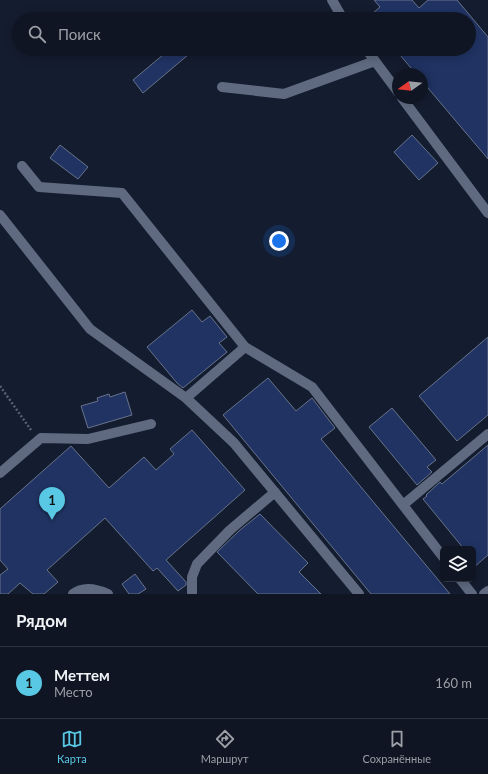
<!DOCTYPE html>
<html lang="ru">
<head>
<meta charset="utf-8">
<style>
	:root { --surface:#0f1523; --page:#1d2230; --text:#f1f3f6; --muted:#9b9fa6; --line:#2f3441; --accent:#58c8e4 }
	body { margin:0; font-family:Lato,sans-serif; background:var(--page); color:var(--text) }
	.controls { position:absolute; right:12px; bottom:12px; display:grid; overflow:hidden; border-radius:6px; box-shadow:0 2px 10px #0003 }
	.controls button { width:36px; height:36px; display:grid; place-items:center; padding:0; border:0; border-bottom:1px solid var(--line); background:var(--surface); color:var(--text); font:20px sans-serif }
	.compass { position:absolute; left:392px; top:68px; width:36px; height:36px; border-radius:50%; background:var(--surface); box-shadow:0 2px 10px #0003; rotate:255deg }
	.you { position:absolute; left:279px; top:241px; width:14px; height:14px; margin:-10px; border:3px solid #fff; border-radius:50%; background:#1a73e8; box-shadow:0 0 0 6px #1a73e833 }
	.badge { display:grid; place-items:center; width:26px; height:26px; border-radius:50%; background:var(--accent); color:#111; font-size:13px; font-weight:700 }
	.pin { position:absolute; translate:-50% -33px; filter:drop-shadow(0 1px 2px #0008) }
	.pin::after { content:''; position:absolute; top:21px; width:14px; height:12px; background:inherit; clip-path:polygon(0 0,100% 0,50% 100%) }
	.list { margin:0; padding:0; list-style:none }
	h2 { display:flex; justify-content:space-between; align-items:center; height:52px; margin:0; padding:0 16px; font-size:17px }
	h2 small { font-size:13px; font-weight:400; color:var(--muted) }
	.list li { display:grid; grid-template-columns:26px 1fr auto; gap:12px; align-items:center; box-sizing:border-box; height:72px; padding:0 16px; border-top:1px solid var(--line) }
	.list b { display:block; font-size:15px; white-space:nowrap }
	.list p { margin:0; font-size:13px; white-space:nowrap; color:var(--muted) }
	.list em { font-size:13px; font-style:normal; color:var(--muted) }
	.icon { flex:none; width:22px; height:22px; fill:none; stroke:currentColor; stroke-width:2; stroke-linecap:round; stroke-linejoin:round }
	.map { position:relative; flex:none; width:488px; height:594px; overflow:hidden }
	.search { position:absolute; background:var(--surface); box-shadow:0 2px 10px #0003; left:12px; right:12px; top:12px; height:44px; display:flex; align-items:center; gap:10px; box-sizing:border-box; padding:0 14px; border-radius:22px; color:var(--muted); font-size:15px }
	.sheet { height:124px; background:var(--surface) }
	nav { display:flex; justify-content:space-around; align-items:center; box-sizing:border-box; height:56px; border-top:1px solid var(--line); background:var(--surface); font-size:11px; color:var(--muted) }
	nav a { display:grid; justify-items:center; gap:2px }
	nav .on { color:var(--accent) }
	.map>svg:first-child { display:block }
</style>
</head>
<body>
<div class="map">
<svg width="488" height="594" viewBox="0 0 488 594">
	<rect width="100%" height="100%" fill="#141c2f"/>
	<path fill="#203363" stroke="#68738b" d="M374,0H412L419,8L428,0H457L488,37V159L422,81V74H416L395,49H469V19H366L380,7Z
		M170,49H195L143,93L133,80Z
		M412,135L438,163L419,180L394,152Z
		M60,145L88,167L78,179L50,158Z
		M192,310L202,322L210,316L227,337L219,343L227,352L183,388L177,383L147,347Z
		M488,337V415L457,441L419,396Z
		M268,378L296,411L312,398L335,428L321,439L450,594H371L223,415Z
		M125,392L132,415L88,428L81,406L98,401L97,398L109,394L110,397Z
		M392,408L436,460L427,467L432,472L417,485L369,427Z
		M192,430L245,490L166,560L186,582V585L178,591L157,568L153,571L105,518L47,570L58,582L44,594H33L20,583L8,594H0V575L8,569L0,560V509L71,446L109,488L144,457L156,470L174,454L170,449Z
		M488,445V555L473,568V549H464L423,499L427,496L426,495L440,482L442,484Z
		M260,514L308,563L299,572L321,594H258L217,552L240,530Z
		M135,574L146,589L138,594H129L122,584Z"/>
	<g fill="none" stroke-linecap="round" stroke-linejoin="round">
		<path stroke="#596171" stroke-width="2.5" stroke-dasharray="2 2" stroke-linecap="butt" d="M0,386L31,430"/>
		<path stroke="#5f6a81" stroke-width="10" d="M332,0L343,19
			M366,49L375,61
			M222,87L284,94L375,61L398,92
			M402,98L488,213
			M22,166L39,187L122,193L245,347L312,387L443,557
			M0,215L90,329L186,398L245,347
			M186,398L234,443L359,594
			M0,473L41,438L88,439L151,424
			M403,505L488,434
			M460,579L472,594
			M73,594C83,586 97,589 108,594
			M192,594V577L197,564L230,530L275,492
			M484,594L488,591"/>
	</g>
</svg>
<div class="controls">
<button><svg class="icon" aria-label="layers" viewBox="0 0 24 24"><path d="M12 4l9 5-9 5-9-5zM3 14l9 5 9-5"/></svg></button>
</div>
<svg class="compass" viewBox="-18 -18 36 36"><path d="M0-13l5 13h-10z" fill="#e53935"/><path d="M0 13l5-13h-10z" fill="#9b9fa6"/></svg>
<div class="you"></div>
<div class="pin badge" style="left:52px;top:520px">1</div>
<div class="search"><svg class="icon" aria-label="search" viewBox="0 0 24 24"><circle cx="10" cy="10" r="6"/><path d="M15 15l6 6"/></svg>Поиск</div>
</div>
<section class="sheet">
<h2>Рядом<small></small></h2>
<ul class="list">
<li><span class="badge">1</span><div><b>Меттем</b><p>Место</p></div><em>160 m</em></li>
</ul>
</section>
<nav>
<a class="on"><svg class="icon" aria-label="map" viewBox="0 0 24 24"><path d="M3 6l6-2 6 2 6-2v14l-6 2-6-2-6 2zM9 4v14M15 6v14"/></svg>Карта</a>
<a><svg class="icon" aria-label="directions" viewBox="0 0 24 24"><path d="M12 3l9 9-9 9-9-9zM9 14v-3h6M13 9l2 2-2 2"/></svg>Маршрут</a>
<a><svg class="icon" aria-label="saved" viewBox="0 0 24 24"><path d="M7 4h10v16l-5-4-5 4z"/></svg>Сохранённые</a>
</nav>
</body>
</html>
